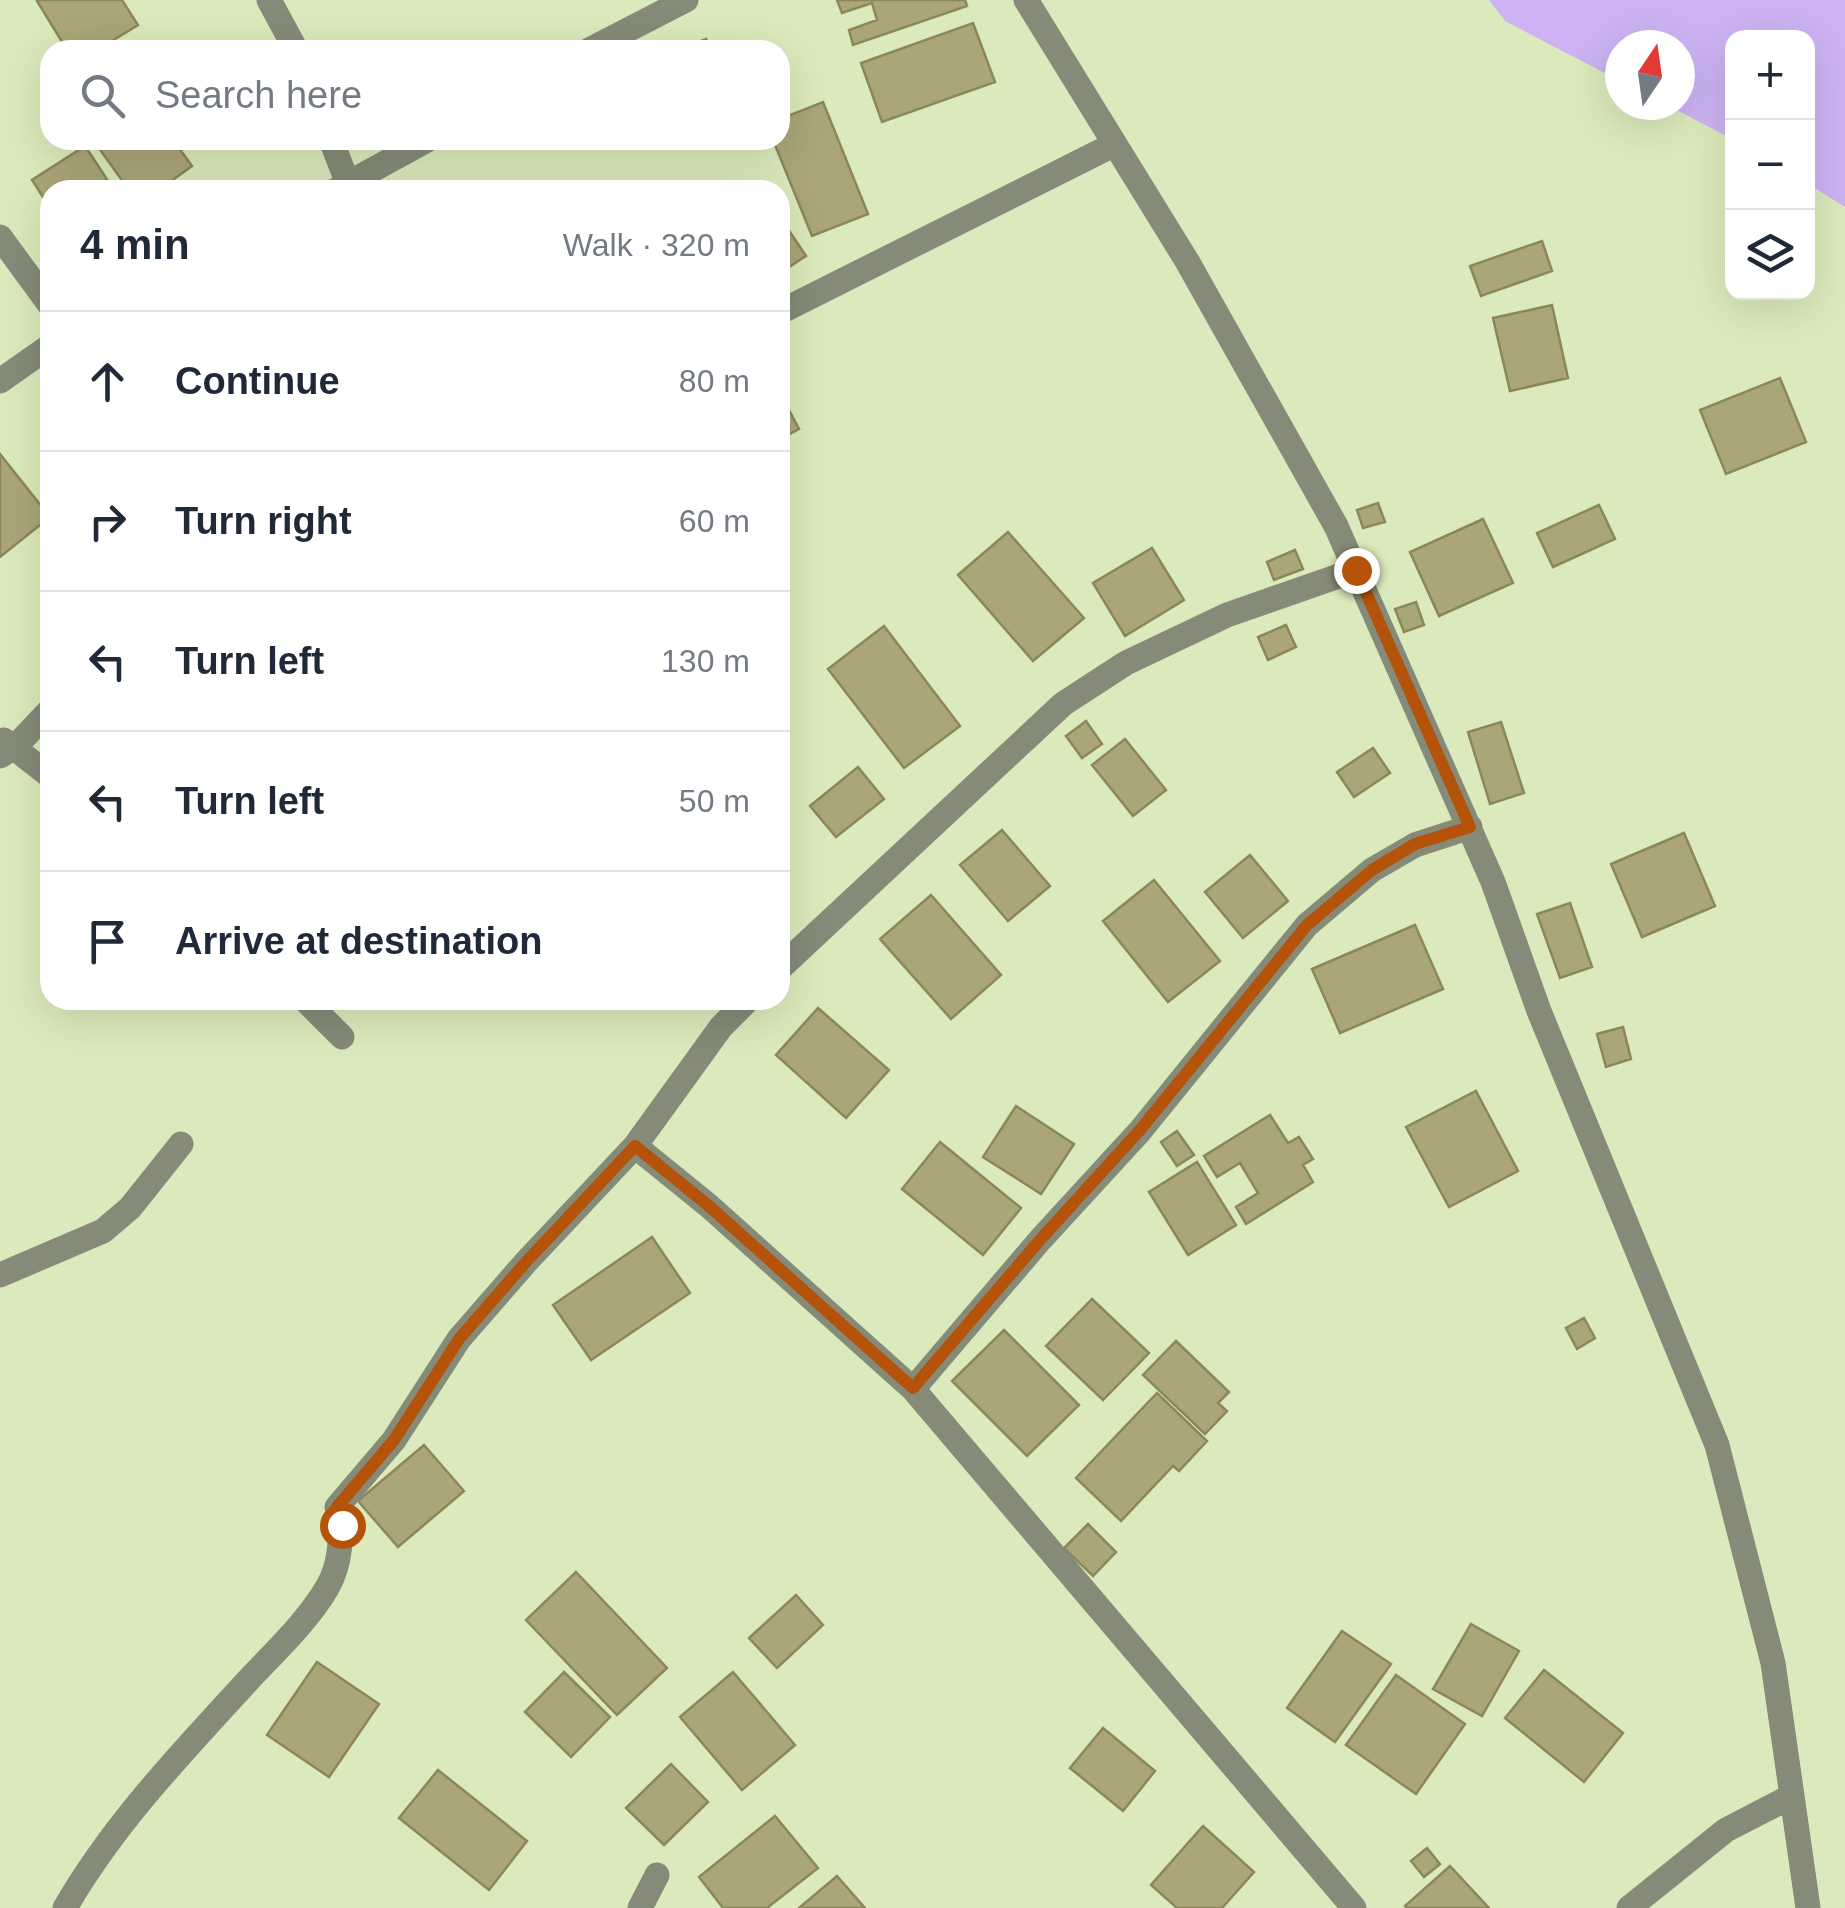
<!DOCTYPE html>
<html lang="en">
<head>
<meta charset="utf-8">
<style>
	:root { --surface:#fff; --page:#f6f6f7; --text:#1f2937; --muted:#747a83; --line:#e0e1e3 }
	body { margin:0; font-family:Helvetica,sans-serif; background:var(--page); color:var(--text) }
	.controls { position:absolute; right:30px; top:30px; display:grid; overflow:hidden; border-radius:20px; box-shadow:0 10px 40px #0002 }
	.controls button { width:90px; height:90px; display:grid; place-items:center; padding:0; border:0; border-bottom:2px solid var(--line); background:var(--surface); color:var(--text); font:50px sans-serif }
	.compass { position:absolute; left:1605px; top:30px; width:90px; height:90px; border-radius:50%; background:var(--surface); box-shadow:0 10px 40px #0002; rotate:13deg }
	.stop { position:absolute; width:30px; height:30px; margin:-22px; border:8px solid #b45309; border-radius:50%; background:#fff }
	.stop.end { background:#b45309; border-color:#fff; box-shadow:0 2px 10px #0008 }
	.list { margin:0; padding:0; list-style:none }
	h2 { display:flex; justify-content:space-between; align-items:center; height:130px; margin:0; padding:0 40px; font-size:42px }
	h2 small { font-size:32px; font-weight:400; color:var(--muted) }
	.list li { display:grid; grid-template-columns:65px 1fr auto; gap:30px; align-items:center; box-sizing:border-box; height:140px; padding:0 40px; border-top:2px solid var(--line) }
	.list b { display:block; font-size:38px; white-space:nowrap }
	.list em { font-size:32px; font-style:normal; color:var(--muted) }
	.icon { flex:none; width:55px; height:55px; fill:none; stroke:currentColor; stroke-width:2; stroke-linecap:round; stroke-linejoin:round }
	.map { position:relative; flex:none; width:1845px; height:1908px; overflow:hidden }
	.search { position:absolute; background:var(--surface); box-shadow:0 10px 40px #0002; left:40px; top:40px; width:750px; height:110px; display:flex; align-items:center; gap:25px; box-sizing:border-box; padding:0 35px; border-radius:30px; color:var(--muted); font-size:38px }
	.panel { position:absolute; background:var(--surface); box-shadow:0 10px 40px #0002; left:40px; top:180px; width:750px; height:830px; border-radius:30px }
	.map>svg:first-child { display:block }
</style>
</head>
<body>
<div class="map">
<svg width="1845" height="1908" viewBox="0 0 1845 1908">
	<rect width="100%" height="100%" fill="#dbeabc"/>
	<path fill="#cdb3f3" d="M1489,0H1845V207L1808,184V38H1732V139L1667,105H1680V45H1620V81L1505,21Z"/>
	<path fill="#aba678" stroke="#8c875a" stroke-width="2.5" d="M39,0H122L138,25L97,50H67L37,1Z
		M837,0H965L967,6L853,45L849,30L877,20L872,3L842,13Z
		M973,23L995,82L882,122L861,63Z
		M706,39L711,50H677Z
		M823,102L868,214L812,236L773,140H780V119Z
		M93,140H173L192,166L159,190H129Z
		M85,146L114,190H50V208L32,180Z
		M780,217L806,256L780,273Z
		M1542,241L1552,271L1481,296L1470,266Z
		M1552,305L1568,378L1510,391L1493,318Z
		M1780,378L1806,442L1726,474L1700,410Z
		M780,393L799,429L780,439Z
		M0,454L50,517L0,557Z
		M1378,503L1385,522L1363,528L1357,510Z
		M1599,505L1615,539L1553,567L1537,533Z
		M1483,519L1513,583L1439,616L1410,552Z
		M1008,532L1084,618L1033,661L958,575Z
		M1152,548L1184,600L1125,636L1093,583Z
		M1295,550L1303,569L1274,580L1267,562Z
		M1416,602L1424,625L1404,632L1395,609Z
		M1286,625L1296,647L1268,660L1258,637Z
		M884,626L960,726L904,768L828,669Z
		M1086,721L1102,744L1082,758L1066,736Z
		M1501,722L1524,793L1490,804L1468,732Z
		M1125,739L1166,790L1133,816L1092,765Z
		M1373,748L1390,773L1354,797L1337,772Z
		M858,767L884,799L836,837L810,806Z
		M1002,830L1050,886L1008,921L960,865Z
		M1684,833L1715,906L1642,937L1611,864Z
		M1250,855L1288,901L1243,938L1205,892Z
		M1154,880L1220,961L1168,1002L1103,921Z
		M931,895L1001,975L951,1019L880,939Z
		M1570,903L1592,967L1560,978L1537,914Z
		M1415,925L1443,989L1340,1033L1312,969Z
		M818,1008L889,1070L846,1118L776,1055Z
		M1623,1027L1631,1059L1606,1067L1597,1034Z
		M1476,1091L1518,1171L1449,1207L1406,1127Z
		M1016,1106L1074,1144L1041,1194L983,1157Z
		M1270,1115L1288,1143L1299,1137L1313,1159L1303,1165L1313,1182L1246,1224L1236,1207L1258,1193L1240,1163L1217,1177L1204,1156Z
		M1177,1131L1194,1155L1177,1166L1161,1142Z
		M940,1142L1021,1208L983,1255L902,1189Z
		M1197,1162L1236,1225L1188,1255L1149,1192Z
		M652,1237L690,1293L591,1360L553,1305Z
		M1092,1299L1149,1353L1103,1400L1046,1346Z
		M1584,1318L1595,1338L1577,1349L1566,1328Z
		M1004,1330L1079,1405L1027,1456L952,1381Z
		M1176,1341L1229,1392L1218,1403L1227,1411L1205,1434L1143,1375Z
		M1157,1393L1207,1441L1179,1471L1173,1466L1121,1521L1076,1478Z
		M424,1445L464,1491L398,1547L358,1501Z
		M1088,1524L1116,1552L1093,1576L1064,1548Z
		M576,1572L667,1668L617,1715L526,1620Z
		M796,1595L823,1625L777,1668L749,1638Z
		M1471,1624L1519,1651L1482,1716L1433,1689Z
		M1342,1631L1391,1664L1335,1742L1287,1708Z
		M317,1662L379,1704L329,1777L267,1735Z
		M1544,1670L1623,1733L1584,1782L1505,1718Z
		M564,1672L610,1717L571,1757L525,1712Z
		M733,1672L795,1745L742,1790L680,1717Z
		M1396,1675L1465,1724L1416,1794L1346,1745Z
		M1103,1728L1155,1771L1123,1811L1070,1768Z
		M671,1764L708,1802L664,1845L626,1808Z
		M438,1770L527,1841L489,1890L399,1818Z
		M775,1816L818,1868L767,1908H723L699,1877Z
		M1203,1826L1254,1872L1222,1908H1177L1151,1885Z
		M1427,1848L1440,1864L1424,1877L1411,1861Z
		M1450,1866L1489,1908H1407L1405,1906Z
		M837,1876L865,1908H799Z"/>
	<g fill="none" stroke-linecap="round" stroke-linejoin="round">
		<path stroke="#858b78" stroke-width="25" d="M269,0L296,50
			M1026,0L1187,261L1336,526L1493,882L1539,1011L1717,1445L1773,1663L1808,1908
			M589,50L686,0
			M331,140L348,184
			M336,190L427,140
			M0,237L50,305
			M780,312L1115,144
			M0,381L50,346
			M4,740L50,776
			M0,756L15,747L50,710
			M780,968L1063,704L1126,663L1227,615L1356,570
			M305,1000L342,1037
			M635,1146L709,1206L913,1389L1354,1908
			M0,1275L103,1231L130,1208L181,1144
			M913,1389L1040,1240L1140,1131L1307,925L1372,870L1415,845L1470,827
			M65,1908C113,1825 177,1758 242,1687C270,1656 305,1625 327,1588C341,1564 343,1533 337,1507L394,1440L459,1339L526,1262L635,1146L721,1027L748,1000
			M640,1908L657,1875
			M1629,1908L1726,1830L1792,1796"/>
	</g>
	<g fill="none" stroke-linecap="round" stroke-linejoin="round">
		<path stroke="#b45309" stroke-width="12" d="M342,1525L337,1507L394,1440L459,1339L526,1262L635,1146L709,1206L913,1388L1040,1240L1140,1130L1307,925L1372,870L1415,844L1470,827L1356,570"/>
	</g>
</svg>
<div class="controls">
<button>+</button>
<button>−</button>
<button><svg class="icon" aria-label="layers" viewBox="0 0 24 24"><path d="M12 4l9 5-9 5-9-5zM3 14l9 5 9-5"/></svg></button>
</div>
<svg class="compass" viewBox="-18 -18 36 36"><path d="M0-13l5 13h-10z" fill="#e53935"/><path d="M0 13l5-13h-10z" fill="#747a83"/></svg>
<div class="stop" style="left:342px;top:1525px"></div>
<div class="stop end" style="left:1356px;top:570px"></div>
<div class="search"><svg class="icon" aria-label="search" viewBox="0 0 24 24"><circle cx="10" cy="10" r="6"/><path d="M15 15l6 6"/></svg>Search here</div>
<section class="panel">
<h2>4 min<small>Walk · 320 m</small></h2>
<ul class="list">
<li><svg class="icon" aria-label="ahead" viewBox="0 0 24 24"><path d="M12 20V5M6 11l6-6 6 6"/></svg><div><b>Continue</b></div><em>80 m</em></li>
<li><svg class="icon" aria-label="right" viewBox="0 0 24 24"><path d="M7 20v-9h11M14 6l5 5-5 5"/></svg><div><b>Turn right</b></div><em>60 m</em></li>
<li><svg class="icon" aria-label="left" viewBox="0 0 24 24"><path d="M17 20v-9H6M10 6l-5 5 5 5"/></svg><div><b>Turn left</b></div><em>130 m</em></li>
<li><svg class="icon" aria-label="left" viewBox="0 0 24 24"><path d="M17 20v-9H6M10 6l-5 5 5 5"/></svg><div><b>Turn left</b></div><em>50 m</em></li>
<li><svg class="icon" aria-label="arrive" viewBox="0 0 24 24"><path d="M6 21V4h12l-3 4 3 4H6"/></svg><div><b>Arrive at destination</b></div></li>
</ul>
</section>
</div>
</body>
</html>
